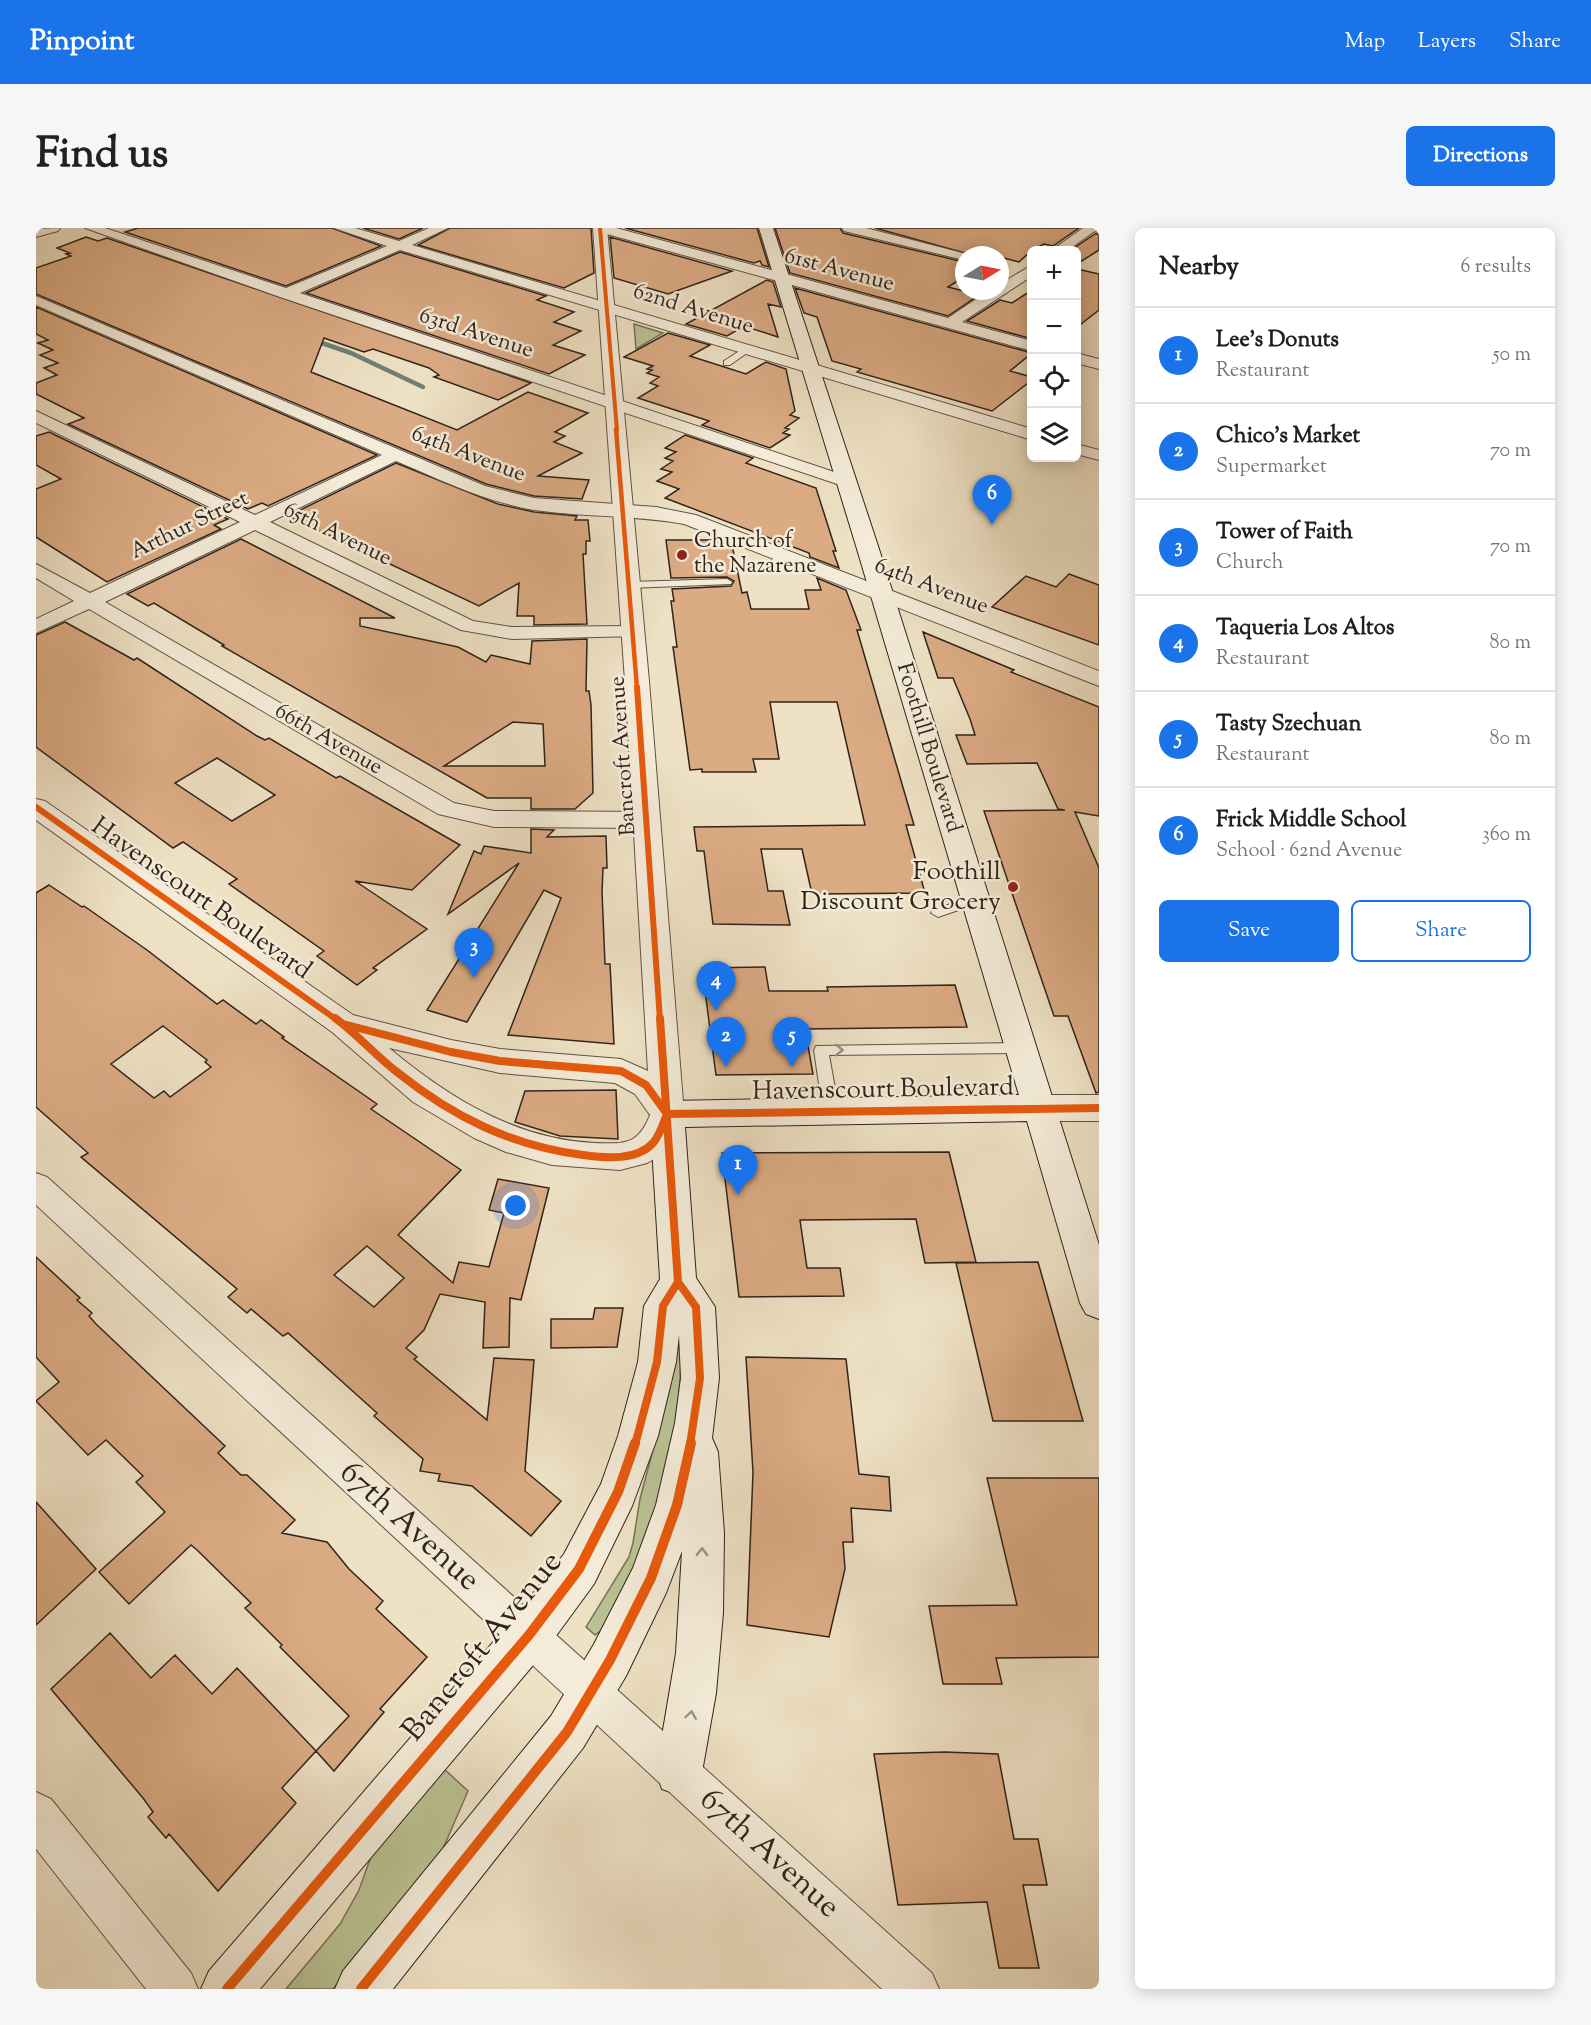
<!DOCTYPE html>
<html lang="en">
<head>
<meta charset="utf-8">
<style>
	:root { --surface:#fff; --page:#f6f6f6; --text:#202124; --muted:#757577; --line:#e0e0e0; --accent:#1a73e8 }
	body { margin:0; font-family:"Sorts Mill Goudy",serif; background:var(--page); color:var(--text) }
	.controls { position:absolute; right:18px; top:18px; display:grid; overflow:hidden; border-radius:9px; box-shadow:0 3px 15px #0003 }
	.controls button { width:54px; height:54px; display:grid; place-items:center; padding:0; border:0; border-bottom:2px solid var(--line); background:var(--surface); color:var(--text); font:30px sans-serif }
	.compass { position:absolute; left:919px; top:18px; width:54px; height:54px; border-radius:50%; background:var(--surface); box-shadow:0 3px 15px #0003; rotate:80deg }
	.you { position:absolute; left:480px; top:978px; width:21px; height:21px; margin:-15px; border:4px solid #fff; border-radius:50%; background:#1a73e8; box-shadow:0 0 0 9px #1a73e833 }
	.badge { display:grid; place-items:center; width:39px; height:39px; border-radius:50%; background:var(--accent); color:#fff; font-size:20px; font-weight:700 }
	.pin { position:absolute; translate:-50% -50px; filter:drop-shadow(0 2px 3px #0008) }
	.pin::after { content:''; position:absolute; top:32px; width:21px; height:18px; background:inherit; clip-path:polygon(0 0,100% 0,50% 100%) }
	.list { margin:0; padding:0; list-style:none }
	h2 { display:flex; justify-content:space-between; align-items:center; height:78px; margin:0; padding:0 24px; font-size:26px }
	h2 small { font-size:20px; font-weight:400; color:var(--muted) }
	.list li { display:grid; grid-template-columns:39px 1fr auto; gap:18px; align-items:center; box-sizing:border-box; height:96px; padding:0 24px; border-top:2px solid var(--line) }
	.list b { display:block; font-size:22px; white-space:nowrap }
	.list p { margin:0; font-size:20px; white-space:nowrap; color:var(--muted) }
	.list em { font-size:20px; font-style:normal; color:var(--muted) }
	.actions { display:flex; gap:12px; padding:18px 24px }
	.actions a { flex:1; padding:14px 0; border:2px solid var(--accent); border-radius:9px; text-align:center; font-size:21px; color:var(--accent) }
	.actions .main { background:var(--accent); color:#fff }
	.icon { flex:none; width:33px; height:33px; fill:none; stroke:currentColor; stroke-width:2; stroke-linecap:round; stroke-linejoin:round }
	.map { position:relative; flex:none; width:1063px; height:1761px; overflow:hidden; border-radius:9px }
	header { display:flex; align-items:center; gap:36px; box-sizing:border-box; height:84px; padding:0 30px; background:var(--accent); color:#fff }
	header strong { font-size:28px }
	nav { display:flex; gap:33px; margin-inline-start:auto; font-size:21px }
	.intro { display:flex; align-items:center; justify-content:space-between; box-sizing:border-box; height:144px; padding:0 36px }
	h1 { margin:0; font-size:42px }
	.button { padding:15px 27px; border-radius:9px; background:var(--accent); color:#fff; font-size:21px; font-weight:700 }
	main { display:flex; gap:36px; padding:0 36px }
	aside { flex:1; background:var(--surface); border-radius:9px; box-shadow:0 3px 15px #0003 }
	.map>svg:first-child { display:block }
</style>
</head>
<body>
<header>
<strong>Pinpoint</strong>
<nav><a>Map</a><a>Layers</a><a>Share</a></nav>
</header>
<div class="intro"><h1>Find us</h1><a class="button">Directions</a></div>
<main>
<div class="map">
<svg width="1063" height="1761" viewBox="0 0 1063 1761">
	<rect width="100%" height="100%" fill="#eee1c4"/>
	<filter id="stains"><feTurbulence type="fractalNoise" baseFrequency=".00333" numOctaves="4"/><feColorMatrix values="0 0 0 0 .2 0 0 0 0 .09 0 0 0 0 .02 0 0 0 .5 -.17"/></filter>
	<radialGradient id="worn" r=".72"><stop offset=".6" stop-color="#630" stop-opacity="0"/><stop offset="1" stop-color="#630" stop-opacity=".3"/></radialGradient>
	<path fill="#bac293" stroke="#757256" stroke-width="1.5" d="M598,96L627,105L600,121Z
		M644,1077C650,1166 635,1253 602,1337C593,1359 578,1380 567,1401L559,1407L550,1399L593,1329L597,1315L604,1271L634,1157Z
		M406,1539L432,1563L402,1632L297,1761H250L304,1696L323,1662L337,1623Z"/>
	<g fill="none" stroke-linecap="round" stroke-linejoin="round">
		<path stroke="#6f8076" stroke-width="4.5" d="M277,112L315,125L387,159"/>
	</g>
	<path fill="#dbab84" stroke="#30231a" stroke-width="1.5" fill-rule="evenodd" d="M102,0H296L345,18L250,58L89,4Z
		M327,0H387L363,11Z
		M414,0H555L558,45L528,60L382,17Z
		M589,0H721L733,39L726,37L724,33L718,35Z
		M739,0H804L807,5L928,34V49L912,59L943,67L912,88L754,45Z
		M839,0H1043L1017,18L1008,16L996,22L983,34L964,29V27H936Z
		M1059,6H1063V22L1041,36V22H1035Z
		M50,9L62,13L71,10L495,155L462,172L398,149L403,147L393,140L337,121L328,124L288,110L275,144L421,202L492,164L552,185L519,204L529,208L518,214L546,225L502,248L553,252L546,271L498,268L450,256L0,66V40L35,28L30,26L34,25L21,20Z
		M574,9L696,43L632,66L578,50Z
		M364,24L510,68L501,72L538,84L518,94L545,103L517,117L549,127L513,146L270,65Z
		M1041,41L1063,46V82L1041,99Z
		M731,52L737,54L745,79L732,76L742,109L708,98L691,108L650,96Z
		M759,60L996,125L974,143L996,149V152L956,183L821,144L825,141L796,133L781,89L768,85Z
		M996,62V111L931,93L964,72L976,75Z
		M0,79L341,227L232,278L226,275L212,281L32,196L48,190L0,166V155L21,147L8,140L22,135L4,127L17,122L2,115L12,112L0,106Z
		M632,105L674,117L654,128L710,146L730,134L750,141L759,183L754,187L763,190L749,200L753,201L747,205L754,207L734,220L666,197L673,193L602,170L622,158L614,155L623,149L611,145L616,142L611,141L617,138L588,129Z
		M13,204L192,291L178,297L185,301L71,354L0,309V261L25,251L0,237V208Z
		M649,207L717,230L710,235L780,260L800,323H797L803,340L774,329L773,325L629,270L643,261L621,253L636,244L625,241L637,233L629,230L640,224L629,220Z
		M360,235L462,276L498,284L541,288L539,292H552L554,313H550V326H547L551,396L498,397V388H481L483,355L443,378L252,288Z
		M205,311L359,390H324V398L422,419L450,434L455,427L494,436L496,413L551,411L550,463H553L555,477L557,565L539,581H495V570H451L186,418L188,417L118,375L112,378L91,366ZM477,494L507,496L509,538H408Z
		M630,312H682L696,317L706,365L711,364L715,381H773L769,362H785L781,350L810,362L825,402H821L878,597H870L889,665L776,666L766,621H725L732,663H747L754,697L677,696L668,623H661L658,599L829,597L801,474H734L743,531H717L720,544H666V541L654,542L637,419H641L635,373H638L636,361L695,358L698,353L691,349L635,350Z
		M1033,346L1063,357V417L956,379L990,348L1020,359Z
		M29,394L98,432L101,430L221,508L229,512L233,510L300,550L304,548L424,617L376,662L319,653L391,701L337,740L341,742L321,757L281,728L288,723L193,656L201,651L147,614L137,620L0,519V407ZM181,530L239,567L196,593L139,555Z
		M887,404L978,442L975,444L1063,479V588L1039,584L1063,640V864L1060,865L1032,788H1018L948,583L1029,582L1022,581L1001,535L931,536L920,507H939L934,491L917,450H902Z
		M495,601L518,602L511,609L570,608L571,640H567L566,664L569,736H574L578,816L472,807L525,670L508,662L431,794L391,782L483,635L412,686L438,623L445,626L448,618L495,625Z
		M13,657L46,679L48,678L111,722L181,776L187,772L220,796L225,792L248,809L246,810L341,876L335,881L425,942L362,1007L417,1055L423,1034L453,1039L468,985L453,982L462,951L513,960L485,1072L474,1070L473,1119L447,1120L449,1074L404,1066L388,1102L370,1120L381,1129L378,1131L451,1192L458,1130L498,1132L489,1243L525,1273L495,1308L436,1258L402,1253L404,1246L384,1243L387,1231L338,1188L341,1185L252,1105L247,1108L215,1081L211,1085L192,1069L201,1061L45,929L52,925L0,879V665ZM127,798L171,832L169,834L175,839L134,869L128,863L118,870L75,836ZM331,1018L368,1050L338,1079L298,1047Z
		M729,739L733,763H792L791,759L919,757L931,799L769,801L777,846L680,847L666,740Z
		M580,862L582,911L524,908L479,894L489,863Z
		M913,924L940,1034L889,1035L880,991L764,992L771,1040H804L808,1068L703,1069L686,925Z
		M0,1029L44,1070L41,1072L56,1085L53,1088L60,1096L189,1218L182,1225L205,1247H211L259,1292L246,1305L291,1314L313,1341L347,1373L340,1381L391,1429L344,1481L348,1484L298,1543L280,1523L313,1488L244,1419L246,1417L209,1380L215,1375L161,1322L155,1317L93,1376L63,1344L129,1284L100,1254L107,1248L70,1212L52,1227L0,1173L23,1154L0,1129Z
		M1002,1034L1047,1193H957L920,1035Z
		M559,1080H587L581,1119L515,1120V1091H557Z
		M710,1129L810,1131L823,1246L853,1249L855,1283L815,1280L817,1314H807L809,1341L793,1409L711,1397L717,1244Z
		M951,1250H1063V1429L960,1430L966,1456H907L893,1378L981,1377Z
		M0,1274L60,1341L0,1397Z
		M74,1405L115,1450L139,1427L176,1466L201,1440L280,1523L246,1560L260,1575L182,1663L133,1606L130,1610L112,1589L117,1584L107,1570L15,1461Z
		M909,1524L962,1526L978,1611H1002L1011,1657H987L1003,1740H963L951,1674L862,1677L838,1526Z"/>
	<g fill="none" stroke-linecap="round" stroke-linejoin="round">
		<g stroke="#605244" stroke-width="2">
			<path id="service" d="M708,120L715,122L694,137H688V133Z
				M746,326L749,327V331L738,338H732V334Z
				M691,351L696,354L695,356L593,360L588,357L593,354Z
				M938,668L943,669L945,672L943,675L902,689L895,685L897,682Z
				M984,815L991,820L984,825L793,827L803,883L800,887H790L787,883L778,822L780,818Z"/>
		</g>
		<g stroke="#605244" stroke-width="2">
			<path id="minor" d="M24,0L22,3L0,9V1Z
				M49,0H69L250,60L351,18L298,0H319L363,13L393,0H412L376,17L996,201V212L364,22L264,65L816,250L819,254L816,258L810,259L244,69Z
				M558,0H580L912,90L952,63H964V56L996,37V48L926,94L996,113V123L560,3Z
				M806,0H830L934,27H928V32L808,3Z
				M1047,0H1063L1032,22H1016Z
				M0,68L449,258L498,270L620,279L660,287L1063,443V458L648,296C599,287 548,289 498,282C450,274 405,252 360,233L234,294L437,393L476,399L597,398L604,400L608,404L604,408L476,411L425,402L219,302L69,374L418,575L458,583L610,584L619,586L622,592L619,598L610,600L458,599L402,586L53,381L0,405V391L38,373L0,350V336L54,365L204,294L0,195V183L219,287L346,227L0,77Z
				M1040,125L1063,131V141L1040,135Z
				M1040,216L1063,222V232L1040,226Z
				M0,945L11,949L896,1745L903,1761H846L0,977Z
				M0,1564L15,1571L155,1745L162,1761H110L0,1621Z"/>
		</g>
		<g stroke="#605244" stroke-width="2">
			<path id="tertiary" d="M557,0H571L613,453L648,886L629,925L611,935L584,942L516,937L470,924L438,910L377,874L296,804L0,592V571L9,573L317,787L415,812L464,821L585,831L612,843L589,453ZM353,820L464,845L579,855L599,866L614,887C602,917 589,916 559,915C479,911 413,870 353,820Z
				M1055,0H1063V4L1057,3Z
				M1002,867H1063V893H1002L990,889L986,880L990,871Z"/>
		</g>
		<g stroke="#30231a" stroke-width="2">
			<path id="secondary" d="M723,0H737L843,321L1063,1017V1091L1050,1086L1044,1075L991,893L649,899L660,1050L679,1079L683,1150L676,1210L682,1224L688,1305L687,1385L680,1465L666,1544L660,1561L643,1567L626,1561L620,1544L640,1425L646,1323L630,1365L590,1448L547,1520L357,1761H299L307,1743L515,1488L558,1416L597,1340L620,1277L639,1195L645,1150L643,1107L640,1134L622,1208L596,1278L558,1356L509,1423L224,1761H165L173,1743L477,1391L528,1326L565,1256L582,1208L602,1134L608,1078L624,1051L614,886L619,877L631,873L983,867L821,321Z"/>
		</g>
		<use href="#service" fill="#f4ecd9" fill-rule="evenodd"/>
		<use href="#minor" fill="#f4ecd9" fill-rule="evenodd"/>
		<use href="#tertiary" fill="#f4ecd9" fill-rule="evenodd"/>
		<use href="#secondary" fill="#f4ecd9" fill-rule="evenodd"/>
		<g stroke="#f4ecd9" stroke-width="6">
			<path id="cycleway-far4" d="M564,0L581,202"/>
		</g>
		<g stroke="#f4ecd9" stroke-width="7">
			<path id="cycleway-far3" d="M580,201L601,460"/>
		</g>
		<g stroke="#f4ecd9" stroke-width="9">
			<path id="cycleway-far2" d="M601,459L624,792
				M0,579L301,792"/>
		</g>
		<g stroke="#f4ecd9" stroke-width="12">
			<path id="cycleway-far1" d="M299,790C321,806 339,827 361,844C417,889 476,918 547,927C569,930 601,933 617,915C624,907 627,896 631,886
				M624,790L642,1054L660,1079L664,1150L654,1217
				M307,796L415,824L464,833L585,843L610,857L631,886
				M631,886L1063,880
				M599,1217L621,1134L627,1078L642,1054"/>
		</g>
		<g stroke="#f4ecd9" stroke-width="14">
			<path id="cycleway" d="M191,1761L493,1407L543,1341L582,1264L599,1215
				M325,1761L531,1504L574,1432L615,1350L641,1277L655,1215"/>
		</g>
		<use href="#cycleway-far4" stroke="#e8590c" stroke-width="4"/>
		<use href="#cycleway-far3" stroke="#e8590c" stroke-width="4.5"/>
		<use href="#cycleway-far2" stroke="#e8590c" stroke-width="6"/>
		<use href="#cycleway-far1" stroke="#e8590c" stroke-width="8"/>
		<use href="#cycleway" stroke="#e8590c" stroke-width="10"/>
	</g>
	<defs><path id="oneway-chevron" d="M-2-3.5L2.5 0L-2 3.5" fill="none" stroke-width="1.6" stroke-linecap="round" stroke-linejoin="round" transform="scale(1.5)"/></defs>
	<g stroke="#9c9283">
		<use href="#oneway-chevron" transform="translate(803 822)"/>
		<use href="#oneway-chevron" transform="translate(666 1324) rotate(-89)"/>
		<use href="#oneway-chevron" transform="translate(655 1487) rotate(-82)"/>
	</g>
	<g fill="#8f2418" stroke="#f4ecd9" stroke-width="2">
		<circle cx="646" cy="327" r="6"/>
		<circle cx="977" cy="659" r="6"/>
	</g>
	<g text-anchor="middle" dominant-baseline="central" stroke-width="5" stroke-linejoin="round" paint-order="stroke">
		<g font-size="22" fill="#30231a" stroke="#f4ecd9">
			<text transform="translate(803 43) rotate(15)">61st Avenue</text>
			<text transform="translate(657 82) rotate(17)">62nd Avenue</text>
			<text transform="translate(440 106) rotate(18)">63rd Avenue</text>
			<text transform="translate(432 227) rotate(21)">64th Avenue</text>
			<text transform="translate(154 298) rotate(-26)">Arthur Street</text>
			<text transform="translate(301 307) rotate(26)">65th Avenue</text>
			<text transform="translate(895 359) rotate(21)">64th Avenue</text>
			<text transform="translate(292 512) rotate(30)">66th Avenue</text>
			<text transform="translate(892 520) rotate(73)">Foothill Boulevard</text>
			<text transform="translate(588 528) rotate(-94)">Bancroft Avenue</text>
		</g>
		<g font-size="22" fill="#30231a" stroke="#f4ecd9" text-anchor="start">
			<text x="658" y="314">Church of<tspan x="658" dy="25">the Nazarene</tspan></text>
		</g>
		<g font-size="26" fill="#30231a" stroke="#f4ecd9" text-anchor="end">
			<text x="965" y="644">Foothill<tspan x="965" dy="30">Discount Grocery</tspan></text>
		</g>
		<g font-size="26" fill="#30231a" stroke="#f4ecd9">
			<text transform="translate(165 671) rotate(35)">Havenscourt Boulevard</text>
			<text transform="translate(847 862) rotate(-1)">Havenscourt Boulevard</text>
		</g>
		<g font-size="32" fill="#30231a" stroke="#f4ecd9">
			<text transform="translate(373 1299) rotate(42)">67th Avenue</text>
			<text transform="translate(447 1419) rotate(-51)">Bancroft Avenue</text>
			<text transform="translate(733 1626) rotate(42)">67th Avenue</text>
		</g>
	</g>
	<rect width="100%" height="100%" filter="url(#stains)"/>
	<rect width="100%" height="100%" fill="url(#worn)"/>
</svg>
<div class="controls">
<button>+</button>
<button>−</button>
<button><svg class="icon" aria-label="locate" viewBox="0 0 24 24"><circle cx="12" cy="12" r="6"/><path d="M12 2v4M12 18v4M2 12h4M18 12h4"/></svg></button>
<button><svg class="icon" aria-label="layers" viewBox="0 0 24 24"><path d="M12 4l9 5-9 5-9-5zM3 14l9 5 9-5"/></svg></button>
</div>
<svg class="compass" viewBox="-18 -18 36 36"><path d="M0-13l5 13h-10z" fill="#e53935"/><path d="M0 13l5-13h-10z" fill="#757577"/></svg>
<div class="you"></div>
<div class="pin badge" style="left:702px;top:967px">1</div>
<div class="pin badge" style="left:690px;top:839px">2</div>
<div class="pin badge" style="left:438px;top:750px">3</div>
<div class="pin badge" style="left:680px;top:783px">4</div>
<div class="pin badge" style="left:756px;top:839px">5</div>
<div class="pin badge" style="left:956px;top:297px">6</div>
</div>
<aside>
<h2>Nearby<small>6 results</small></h2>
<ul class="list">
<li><span class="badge">1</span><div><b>Lee's Donuts</b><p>Restaurant</p></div><em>50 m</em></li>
<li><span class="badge">2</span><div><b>Chico's Market</b><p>Supermarket</p></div><em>70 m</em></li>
<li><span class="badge">3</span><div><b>Tower of Faith</b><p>Church</p></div><em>70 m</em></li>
<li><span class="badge">4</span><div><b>Taqueria Los Altos</b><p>Restaurant</p></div><em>80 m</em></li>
<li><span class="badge">5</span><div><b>Tasty Szechuan</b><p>Restaurant</p></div><em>80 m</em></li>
<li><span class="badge">6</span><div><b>Frick Middle School</b><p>School · 62nd Avenue</p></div><em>360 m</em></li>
</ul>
<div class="actions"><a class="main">Save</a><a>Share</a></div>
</aside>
</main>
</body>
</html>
